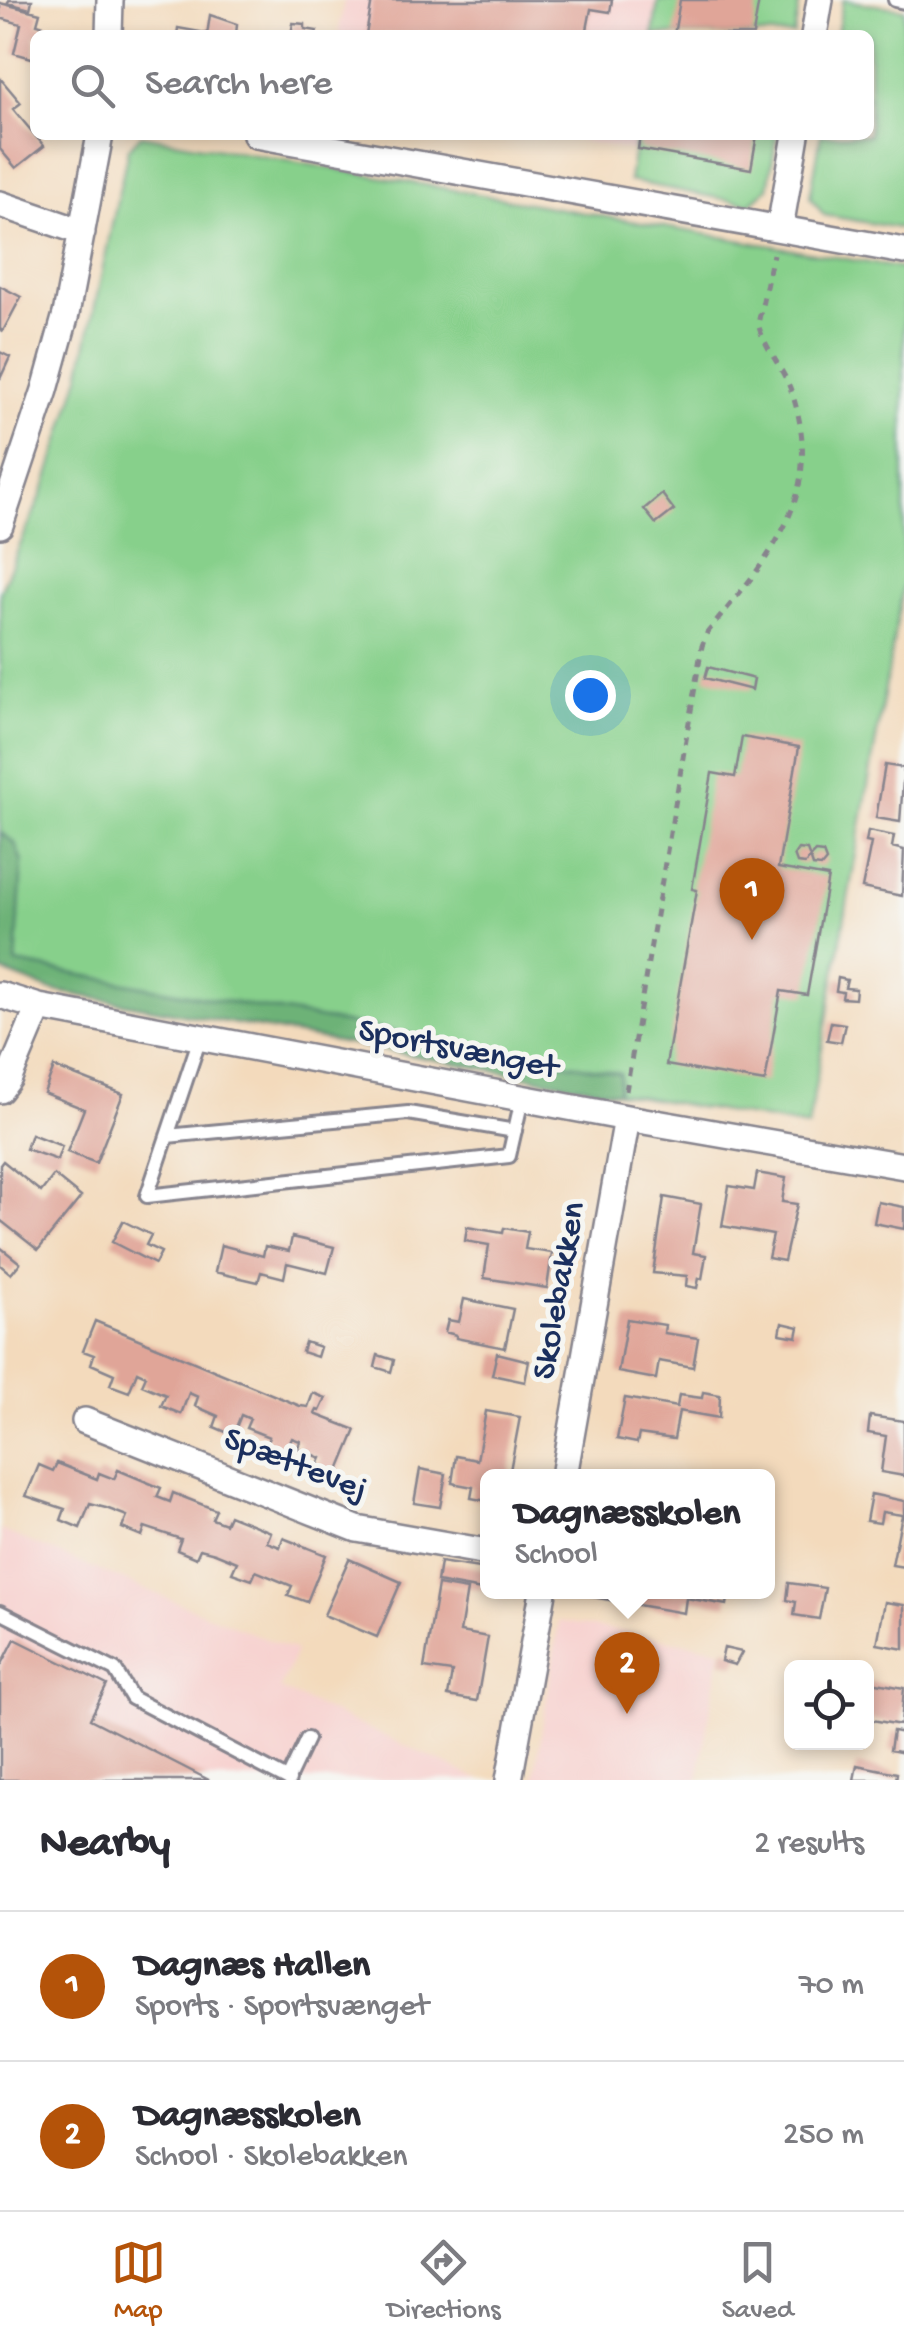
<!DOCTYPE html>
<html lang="en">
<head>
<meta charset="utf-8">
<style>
	:root { --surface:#fff; --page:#f2f2f3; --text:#2b2b33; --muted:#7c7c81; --line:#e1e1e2; --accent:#b45309 }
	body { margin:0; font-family:"Gochi Hand",sans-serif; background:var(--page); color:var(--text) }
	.controls { position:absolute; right:30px; bottom:30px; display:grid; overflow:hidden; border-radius:15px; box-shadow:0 5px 15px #0003 }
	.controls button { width:90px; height:90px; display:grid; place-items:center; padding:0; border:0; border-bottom:2px solid var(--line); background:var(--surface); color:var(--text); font:50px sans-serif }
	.you { position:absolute; left:590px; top:695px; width:35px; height:35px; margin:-25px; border:8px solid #fff; border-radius:50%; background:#1a73e8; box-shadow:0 0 0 15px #1a73e833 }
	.badge { display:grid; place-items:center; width:65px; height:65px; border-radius:50%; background:var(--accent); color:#fff; font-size:32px; font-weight:700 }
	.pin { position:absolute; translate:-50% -82px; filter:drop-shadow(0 2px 5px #0008) }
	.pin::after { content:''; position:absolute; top:52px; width:35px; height:30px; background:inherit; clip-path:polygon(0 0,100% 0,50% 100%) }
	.popup { position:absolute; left:480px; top:1469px; width:295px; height:130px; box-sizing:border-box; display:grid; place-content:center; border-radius:15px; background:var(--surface); filter:drop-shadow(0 2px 8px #0005); font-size:32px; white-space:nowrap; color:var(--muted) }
	.popup b { font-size:38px; color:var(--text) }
	.popup::after { content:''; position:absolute; left:50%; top:100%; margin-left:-20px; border:20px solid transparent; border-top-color:var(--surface) }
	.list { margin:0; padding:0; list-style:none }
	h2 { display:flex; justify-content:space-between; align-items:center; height:130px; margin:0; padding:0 40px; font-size:42px }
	h2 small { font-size:32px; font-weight:400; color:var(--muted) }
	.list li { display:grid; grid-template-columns:65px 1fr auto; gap:30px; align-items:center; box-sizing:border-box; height:150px; padding:0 40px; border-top:2px solid var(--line) }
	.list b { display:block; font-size:38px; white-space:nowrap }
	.list p { margin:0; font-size:32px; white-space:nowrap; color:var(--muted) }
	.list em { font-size:32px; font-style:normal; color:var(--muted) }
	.icon { flex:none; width:55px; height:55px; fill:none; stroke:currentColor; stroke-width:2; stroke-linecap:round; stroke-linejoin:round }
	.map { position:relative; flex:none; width:904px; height:1780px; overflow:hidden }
	.search { position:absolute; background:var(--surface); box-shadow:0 5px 15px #0003; left:30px; right:30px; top:30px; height:110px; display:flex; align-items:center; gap:25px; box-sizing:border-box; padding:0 35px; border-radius:15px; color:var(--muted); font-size:38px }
	.sheet { height:430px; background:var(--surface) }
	nav { display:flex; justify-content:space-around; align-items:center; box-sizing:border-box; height:140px; border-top:2px solid var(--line); background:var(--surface); font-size:28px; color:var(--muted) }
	nav a { display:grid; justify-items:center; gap:5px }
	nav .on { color:var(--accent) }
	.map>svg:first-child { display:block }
</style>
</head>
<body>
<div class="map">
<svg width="904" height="1780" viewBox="0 0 904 1780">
	<rect width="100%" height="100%" fill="#f6f6f2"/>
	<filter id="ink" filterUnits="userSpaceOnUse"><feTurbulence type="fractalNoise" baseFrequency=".01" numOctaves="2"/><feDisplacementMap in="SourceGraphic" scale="20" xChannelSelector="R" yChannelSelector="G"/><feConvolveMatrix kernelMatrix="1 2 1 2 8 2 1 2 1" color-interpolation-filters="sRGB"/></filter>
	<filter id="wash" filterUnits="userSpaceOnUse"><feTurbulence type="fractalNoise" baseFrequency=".0048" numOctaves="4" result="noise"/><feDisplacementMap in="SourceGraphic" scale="40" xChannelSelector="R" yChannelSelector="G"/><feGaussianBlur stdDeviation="2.25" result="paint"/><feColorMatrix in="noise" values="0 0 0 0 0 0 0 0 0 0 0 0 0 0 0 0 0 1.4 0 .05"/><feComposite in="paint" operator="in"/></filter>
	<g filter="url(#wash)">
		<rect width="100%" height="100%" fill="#f3dabc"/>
		<path fill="#f7d0ce" d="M344,0H658L653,35H338Z
			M553,135H636L634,151Z
			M1,1530L296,1651L280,1689L481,1780H0Z
			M559,1621L721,1649L698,1780H534Z"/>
		<path fill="#87d08b" stroke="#518074" stroke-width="2.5" d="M658,0H800L794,35H653Z
			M843,0L904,9V229L824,215L810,197L821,135H869V35H837Z
			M141,135L904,269V580L808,1127L50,990L0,971V592L47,482L80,376L128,149Z
			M636,135H777L768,188L750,204L629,181Z"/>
		<path fill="#6db277" stroke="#44706a" stroke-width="2.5" d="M0,832L15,843L22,862L16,963L620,1073L618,1093L50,990L0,971Z"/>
		<g id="blocks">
			<path fill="#e0a598" d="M9,0H32L30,9L8,3Z
				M372,0H612L610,12L591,9L586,35H366Z
				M680,0H759L753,35H674Z
				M0,3L40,13L37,24L65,32L64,35H35V59L14,53L21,24L0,18Z
				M210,15L237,24L236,35H207Z
				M293,23L305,24V29L317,31L316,35H291Z
				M178,28L206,33V35H177Z
				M0,78L21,103L13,109L44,146L16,168L0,149Z
				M640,135H757L751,169L638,149Z
				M0,286L21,297L3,331L0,329Z
				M0,352L10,357L0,379Z
				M662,494L674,510L656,524L644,509Z
				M708,667L754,679L752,690L705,678Z
				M742,737L799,747L778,868L828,877L807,995L781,991L765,1082L666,1065L697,890L692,889L712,773L735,777Z
				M885,765L904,768L900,822L876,818Z
				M868,831L894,836L892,847L904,850L902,896L862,888L871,843L866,842Z
				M798,849L807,850L810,858L805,864L797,863L794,855Z
				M815,852L823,853L826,861L821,867L813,866L810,857Z
				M838,978L847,980L845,988L856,989L855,999L842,998L843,992L836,991Z
				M831,1022L845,1024L841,1042L827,1040Z
				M54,1067L123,1094L96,1163L67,1152L84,1109L44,1093Z
				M31,1134L62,1146L57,1160L26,1149Z
				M3,1161L41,1192L54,1175L81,1197L38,1250L0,1220V1165Z
				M757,1173L786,1178L782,1202L797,1204L784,1261L768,1258L773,1235L722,1226L729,1186L754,1190Z
				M664,1197L701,1204L693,1253L706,1255L702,1279L699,1278L697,1288L686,1286L687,1276L653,1273Z
				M878,1202L904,1207V1229L874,1223Z
				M123,1221L151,1235L146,1245L161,1252L155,1264L112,1242Z
				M467,1227L503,1233L504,1228L528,1232L525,1249L552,1253L547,1288L484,1278L489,1245L465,1241Z
				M292,1237L334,1247L327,1273L287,1263L284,1278L261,1272L258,1282L215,1272L221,1245L263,1256L265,1246L289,1251Z
				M0,1247L20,1263L11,1274L0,1265Z
				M464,1299L513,1309L505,1348L456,1338V1335L445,1332L448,1320L459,1322Z
				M627,1319L665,1325L664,1333L698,1338L693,1367L659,1361L656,1379L618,1372Z
				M95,1321L300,1406L308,1407L313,1393L326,1398L320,1411L317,1410L315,1414L356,1430L336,1478L316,1470L321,1458L298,1448L300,1441L292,1438L284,1456L265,1448L269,1437L246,1428L250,1419L241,1415L233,1435L214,1427L218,1416L195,1406L198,1397L189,1393L181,1414L161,1406L166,1395L142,1385L146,1376L137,1372L129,1392L110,1385L114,1374L91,1364L94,1355L83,1351Z
				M782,1323L799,1327L797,1337L780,1334Z
				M305,1342L320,1347L317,1357L302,1352Z
				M497,1353L529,1361L525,1382L492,1375Z
				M378,1355L394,1360L391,1372L375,1367Z
				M703,1392L720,1395L719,1418L679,1411L674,1439L639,1434L637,1443L617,1439L625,1398L677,1407L679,1395L702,1398Z
				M486,1411L520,1417L509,1476H487V1501L471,1498L473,1487L452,1483L456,1456L477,1460Z
				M870,1416L904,1421V1476L881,1472L886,1436L868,1433Z
				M57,1463L97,1479L99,1473L114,1479L118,1470L161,1488L157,1497L170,1502L173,1493L216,1510L212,1519L225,1524L229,1515L271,1532L267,1542L280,1547L283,1538L326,1555L307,1602L288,1595L292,1586L256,1571L252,1580L232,1573L237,1562L215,1553L200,1549L196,1558L177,1550L181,1539L145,1527L142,1536L122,1528L127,1516L106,1508L90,1504L80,1528L61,1520L65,1509L26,1496L39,1465L53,1471Z
				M420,1469L446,1474L440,1507L414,1503Z
				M871,1494L904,1501V1567L892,1565L902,1515L882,1512L880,1523L866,1521Z
				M349,1559L401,1582L377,1637L324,1615Z
				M440,1562L486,1569L482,1590L437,1582Z
				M789,1583L825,1588L819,1619L794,1615L796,1602L787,1600Z
				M438,1585L467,1590L460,1632L488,1637L477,1701L448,1696L452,1672L424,1668Z
				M593,1592H729L727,1605L686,1598L684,1613L592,1597Z
				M885,1602L904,1605V1649L877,1644Z
				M15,1639L107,1685L90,1719L209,1780H0V1668Z
				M724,1648L742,1652L735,1665L721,1661Z
				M866,1681L904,1688L901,1725L866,1719Z
				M893,1731L904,1733V1753L890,1750Z
				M857,1765L897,1773L896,1780H854Z"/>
		</g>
	</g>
	<g filter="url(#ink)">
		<use href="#blocks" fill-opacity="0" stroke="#87848d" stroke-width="2.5"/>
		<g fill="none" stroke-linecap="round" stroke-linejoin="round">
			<g stroke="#87848d" stroke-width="18">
				<path id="service" d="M895,0L904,2
					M200,1038L147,1196L509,1156L522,1099
					M167,1136L408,1113L515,1131
					M0,1612L115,1670L132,1698L289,1780
					M288,1779L307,1739"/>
			</g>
			<g stroke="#87848d" stroke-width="30">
				<path id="minor" d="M109,35L110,0
					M814,35L820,0
					M256,135L904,251
					M0,204L82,232
					M780,228L796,135
					M0,525L45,390L66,314L100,135
					M0,995L39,1007L627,1118L904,1166
					M0,1090L9,1078L39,1007
					M85,1421L357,1529L487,1552
					M564,1476L627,1118
					M509,1780L543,1592"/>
			</g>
			<path stroke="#87848d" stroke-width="5" stroke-dasharray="8 8" stroke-linecap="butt" d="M626,1091L702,646L707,633C768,558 827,498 792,393C784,369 765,349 758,324L773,254"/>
			<use href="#service" stroke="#fff" stroke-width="12"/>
			<use href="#minor" stroke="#fff" stroke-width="25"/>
		</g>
	</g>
	<g text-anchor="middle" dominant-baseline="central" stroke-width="10" stroke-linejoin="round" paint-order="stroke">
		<g font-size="35" fill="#1b2f5e" stroke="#f6f6f2">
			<text transform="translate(458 1051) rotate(11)">Sportsvænget</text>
			<text transform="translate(561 1291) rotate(-80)">Skolebakken</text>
			<text transform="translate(295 1466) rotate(21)">Spættevej</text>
		</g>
	</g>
</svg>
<div class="controls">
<button><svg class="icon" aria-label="locate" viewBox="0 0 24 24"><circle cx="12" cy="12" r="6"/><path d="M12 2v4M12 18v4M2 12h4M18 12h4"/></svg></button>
</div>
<div class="you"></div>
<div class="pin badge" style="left:752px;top:940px">1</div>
<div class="pin badge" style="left:627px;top:1714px">2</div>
<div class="popup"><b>Dagnæsskolen</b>School</div>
<div class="search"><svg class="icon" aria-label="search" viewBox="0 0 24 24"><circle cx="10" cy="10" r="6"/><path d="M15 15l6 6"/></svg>Search here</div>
</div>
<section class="sheet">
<h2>Nearby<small>2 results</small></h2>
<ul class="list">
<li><span class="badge">1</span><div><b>Dagnæs Hallen</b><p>Sports · Sportsvænget</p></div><em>70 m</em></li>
<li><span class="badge">2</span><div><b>Dagnæsskolen</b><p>School · Skolebakken</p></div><em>250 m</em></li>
</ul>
</section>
<nav>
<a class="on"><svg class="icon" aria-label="map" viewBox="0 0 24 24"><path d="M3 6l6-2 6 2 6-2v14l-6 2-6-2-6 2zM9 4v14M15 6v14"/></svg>Map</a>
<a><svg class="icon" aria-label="directions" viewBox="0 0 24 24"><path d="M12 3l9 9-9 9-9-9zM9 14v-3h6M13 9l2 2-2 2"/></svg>Directions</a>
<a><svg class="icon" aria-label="saved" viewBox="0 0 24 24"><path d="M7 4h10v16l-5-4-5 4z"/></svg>Saved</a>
</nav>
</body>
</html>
